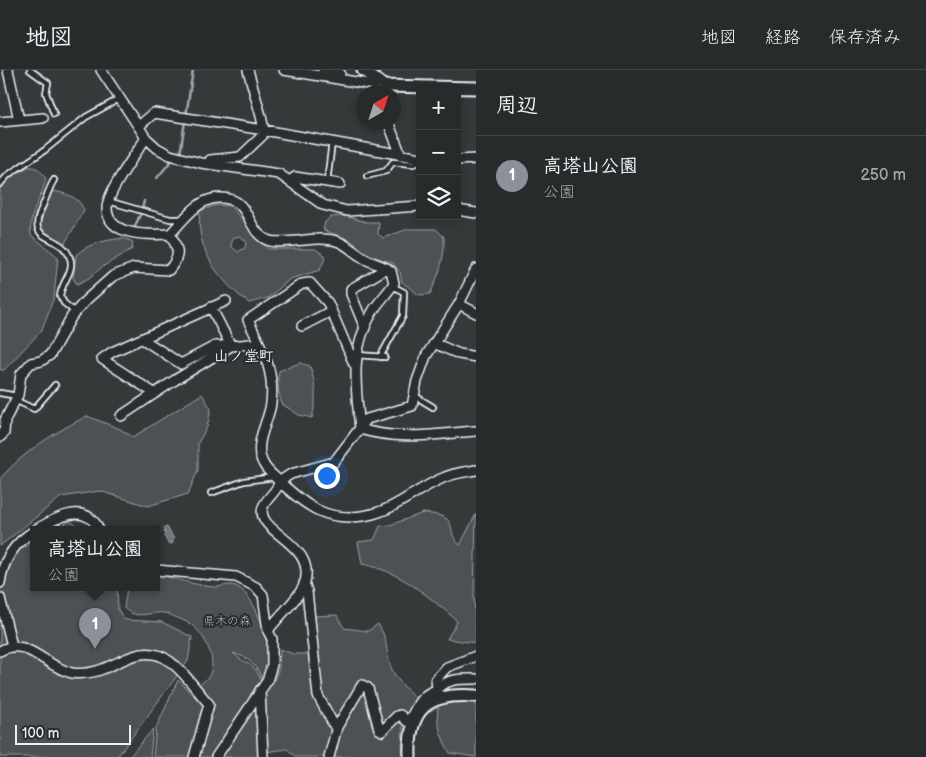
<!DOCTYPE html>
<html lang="ja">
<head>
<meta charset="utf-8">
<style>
	:root { --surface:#282b2c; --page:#343738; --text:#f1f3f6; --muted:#a5a7a9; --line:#444748; --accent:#8c9099 }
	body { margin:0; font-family:"Balsamiq Sans","Klee One",sans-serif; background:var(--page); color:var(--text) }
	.controls { position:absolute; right:15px; top:15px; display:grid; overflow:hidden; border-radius:0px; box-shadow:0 2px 8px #0003 }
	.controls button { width:45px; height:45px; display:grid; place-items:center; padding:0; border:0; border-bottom:1px solid var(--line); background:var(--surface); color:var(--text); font:25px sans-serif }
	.compass { position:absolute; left:356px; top:15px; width:45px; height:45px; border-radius:50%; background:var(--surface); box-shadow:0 2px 8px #0003; rotate:39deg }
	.scale { position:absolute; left:15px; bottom:12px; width:116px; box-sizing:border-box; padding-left:5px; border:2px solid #e8f1f8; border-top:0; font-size:14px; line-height:18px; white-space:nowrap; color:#e8f1f8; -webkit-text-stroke:4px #2a2d2e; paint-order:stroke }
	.you { position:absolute; left:326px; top:405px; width:18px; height:18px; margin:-12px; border:4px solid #fff; border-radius:50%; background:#1a73e8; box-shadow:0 0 0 8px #1a73e833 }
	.badge { display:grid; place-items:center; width:32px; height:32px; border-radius:50%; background:var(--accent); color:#fff; font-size:16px; font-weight:700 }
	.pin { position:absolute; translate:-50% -41px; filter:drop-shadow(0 1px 2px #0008) }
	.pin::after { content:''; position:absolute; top:26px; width:18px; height:15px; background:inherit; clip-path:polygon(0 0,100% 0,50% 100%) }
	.popup { position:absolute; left:30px; top:456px; width:130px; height:65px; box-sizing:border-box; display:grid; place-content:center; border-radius:0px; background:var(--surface); filter:drop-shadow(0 1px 4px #0005); font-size:16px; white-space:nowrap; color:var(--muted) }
	.popup b { font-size:19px; color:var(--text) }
	.popup::after { content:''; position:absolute; left:50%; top:100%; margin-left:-10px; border:10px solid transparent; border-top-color:var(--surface) }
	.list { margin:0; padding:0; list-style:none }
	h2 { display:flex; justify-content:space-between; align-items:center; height:65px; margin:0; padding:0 20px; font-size:21px }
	h2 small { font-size:16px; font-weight:400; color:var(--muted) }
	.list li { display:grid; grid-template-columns:32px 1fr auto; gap:15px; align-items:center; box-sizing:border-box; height:80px; padding:0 20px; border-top:1px solid var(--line) }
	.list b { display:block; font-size:19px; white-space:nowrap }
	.list p { margin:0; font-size:16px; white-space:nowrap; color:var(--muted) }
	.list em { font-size:16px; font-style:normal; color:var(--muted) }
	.icon { flex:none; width:28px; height:28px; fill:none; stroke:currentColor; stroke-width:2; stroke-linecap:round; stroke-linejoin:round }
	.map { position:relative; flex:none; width:476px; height:687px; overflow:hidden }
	header { display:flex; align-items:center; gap:30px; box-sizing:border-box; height:70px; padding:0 25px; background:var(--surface); border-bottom:1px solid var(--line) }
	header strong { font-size:24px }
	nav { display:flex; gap:28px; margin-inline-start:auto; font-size:18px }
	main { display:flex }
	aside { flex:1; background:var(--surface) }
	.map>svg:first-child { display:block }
</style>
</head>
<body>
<header>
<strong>地図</strong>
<nav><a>地図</a><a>経路</a><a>保存済み</a></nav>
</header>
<main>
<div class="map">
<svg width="476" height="687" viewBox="0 0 476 687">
	<rect width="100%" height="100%" fill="#35393a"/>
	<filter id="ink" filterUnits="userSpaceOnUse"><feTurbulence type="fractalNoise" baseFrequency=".02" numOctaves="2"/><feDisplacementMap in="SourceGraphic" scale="10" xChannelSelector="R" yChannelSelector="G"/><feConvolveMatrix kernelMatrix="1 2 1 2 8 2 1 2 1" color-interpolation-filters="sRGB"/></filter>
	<g filter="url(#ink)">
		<path fill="#4d5152" stroke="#9aa1a5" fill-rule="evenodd" d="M28,97C38,96 41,101 46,109C42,129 28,143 31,165L58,187L54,227L42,260L4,300H0V118L10,107Z
			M53,121C67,124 78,126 84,140L65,173C54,172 39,162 40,150C41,145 50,126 53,121Z
			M216,135L230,136C244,150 254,166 268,179H315L326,186L320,200L290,209L268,228L249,233C219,211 195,179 200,141ZM239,166L246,171L245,178L238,182L231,176L233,168Z
			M345,146L366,152H379L378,164L383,168L408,159H436L444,167C445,188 439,205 430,224L419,225L402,212L400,202L393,193L369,185L350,170L323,160L325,152L331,147Z
			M124,168L133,172L132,179L102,197L89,208L77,214L73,208L76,185C88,173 107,170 124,168Z
			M300,293L310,296C316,316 317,328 312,348L299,345L282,334C278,322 277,313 279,301Z
			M202,324L211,339L207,357L198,373V400L188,424L148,436L100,421L61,427L0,476V409C24,381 54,363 87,346L120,359L133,367Z
			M423,443C464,446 443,460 460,475L476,444L474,526L476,573L447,569L457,552L455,549C427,525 400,501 362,494L358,472L374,470L380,456L390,455Z
			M70,451L83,460H53Z
			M34,472V518H117L118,540L125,550L162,552L192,567L188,591L117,687H0V489Z
			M156,504C175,508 194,515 213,517C220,518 229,513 236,516C258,527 279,589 262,610C258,596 248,587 233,583C245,595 254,591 261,611L251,623L247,635L213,687H197L213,633L197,616C201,613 207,610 209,606C218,591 205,565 192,555C188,552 173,546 168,544C153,539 138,552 124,538L127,518H156Z
			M337,545L344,558L368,561L378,554C388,570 385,574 389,591C392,606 406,619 417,629L408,647L397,640L389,647L384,656L373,621L367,612H359L337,650L321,621L315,546Z
			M280,579L293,584H309L316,629L331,655L326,687H296L287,679L265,682L264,624L273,613L279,598Z
			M178,610L203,635L189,687H153L156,658Z
			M364,621C372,637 365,656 382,666L397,651L403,655L402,687H333L336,666Z
			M259,628L260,687H220Z
			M449,630L476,631V687L450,683C442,670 434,648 439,634Z
			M153,659L150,687H129Z"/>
		<path fill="#707579" stroke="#a0a7ac" d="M164,457H167L174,469L172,474L168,473L165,468Z"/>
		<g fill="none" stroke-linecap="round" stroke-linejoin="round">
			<path stroke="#a0a7ac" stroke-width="2.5" d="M186,46L193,0
				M180,85L185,51
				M157,108L172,90
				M142,139L144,131
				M134,158L141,143"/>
			<g stroke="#e8f1f8" stroke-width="8">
				<path id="service" d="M30,0L48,13L46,23L54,44
					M367,106L386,101L393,92L413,94L420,92
					M54,110C49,118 47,126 43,135C23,176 61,161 70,188C75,201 61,213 60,226L64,233L75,242
					M327,112L332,72
					M0,114L8,105L45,80L86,47L119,29
					M108,131L170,149H182
					M357,285L385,287
					M380,287L403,246L404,222L392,216
					M0,323L17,326
					M415,326L433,337
					M15,330L34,339L55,315
					M211,423L244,411L274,407"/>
			</g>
			<g stroke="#e8f1f8" stroke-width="12">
				<path id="minor" d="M8,0L19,50
					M101,0L146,68L157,78L170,85L201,93L279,104L323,135L347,141L420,136
					M284,0L374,15
					M323,0L340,3
					M0,52L43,48
					M388,52L401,85
					M139,56L154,43L264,60L420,88
					M146,68C137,82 107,122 107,138C107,167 150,165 170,164C187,147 200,123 229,129C251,134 248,165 270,171C282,174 306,169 320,169C346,169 347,179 367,190C375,194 383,195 391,201L394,213C388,223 379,231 373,241C349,281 356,316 360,359
					M210,90L240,87L262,66L264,60L261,46L248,0
					M457,90L476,89
					M291,110L295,107L340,114
					M457,140L476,143
					M459,234L476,243
					M302,256L331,241
					M365,258L351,224V219L387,198
					M144,270L181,294L215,276H231L211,237
					M436,274L459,284L476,287
					M354,294L328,233L310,213L302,214L248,250C262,279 275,300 271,333C269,350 257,367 260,385C263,398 271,403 280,412C307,437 328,453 368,445C397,439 416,419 443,408C453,403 465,402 476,400
					M154,323L102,289L112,282L226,231
					M121,346L175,310L231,276L259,273
					M360,359C399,371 436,364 476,361
					M0,367L4,363L5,350L18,325L21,304L31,293L41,291L50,285L72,246L86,230L113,206L134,198L169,200C181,185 179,180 170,164
					M35,460C54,449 86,430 99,460
					M156,500L236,507L256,517L263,525L268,561L272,569V595L267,611L216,687
					M0,513C3,490 14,473 34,461
					M304,513L307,521L318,626L336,659
					M0,528L12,576
					M268,561C277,547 298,530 304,515C319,473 254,463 263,437C267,427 277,422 280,411L291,404L334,392L367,349L412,336L417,311L426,286L459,234L476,199
					M0,581C26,565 46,598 72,603C105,608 125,580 153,584C174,586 195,619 209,634L194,687
					M437,619L436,609L447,597L476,586
					M260,620L263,687
					M438,622L437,619C449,608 461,609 476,609
					M329,687L337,657L362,615L368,618L379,659L382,661L397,646L400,645L408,652C417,639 417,628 433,621L440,626"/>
			</g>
			<g stroke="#e8f1f8" stroke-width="15">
				<path id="tertiary" d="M363,0L384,16L476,18
					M410,687C408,638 428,622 476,626"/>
			</g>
			<use href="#service" stroke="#2a2d2e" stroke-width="4.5"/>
			<use href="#minor" stroke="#2a2d2e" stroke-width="9"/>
			<use href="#tertiary" stroke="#2a2d2e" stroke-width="11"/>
		</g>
	</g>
	<g text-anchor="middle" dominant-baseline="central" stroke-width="4" stroke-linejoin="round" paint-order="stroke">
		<g font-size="12" fill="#b2b9be" stroke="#2a2d2e">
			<text x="227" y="551">県木の森</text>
		</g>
		<g font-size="15" font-weight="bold" fill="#e8f1f8" stroke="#2a2d2e">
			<text x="244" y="286">山ノ堂町</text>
		</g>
	</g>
</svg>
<div class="controls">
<button>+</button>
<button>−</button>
<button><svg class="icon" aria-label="layers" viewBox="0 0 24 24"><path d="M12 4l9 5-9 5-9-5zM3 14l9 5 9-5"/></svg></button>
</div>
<svg class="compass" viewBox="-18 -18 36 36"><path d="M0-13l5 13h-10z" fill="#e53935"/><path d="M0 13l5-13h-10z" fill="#a5a7a9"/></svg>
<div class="scale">100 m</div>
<div class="you"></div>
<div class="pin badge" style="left:95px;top:579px">1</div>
<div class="popup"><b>高塔山公園</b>公園</div>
</div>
<aside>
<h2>周辺<small></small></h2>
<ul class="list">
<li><span class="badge">1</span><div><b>高塔山公園</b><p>公園</p></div><em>250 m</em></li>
</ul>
</aside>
</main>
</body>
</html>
